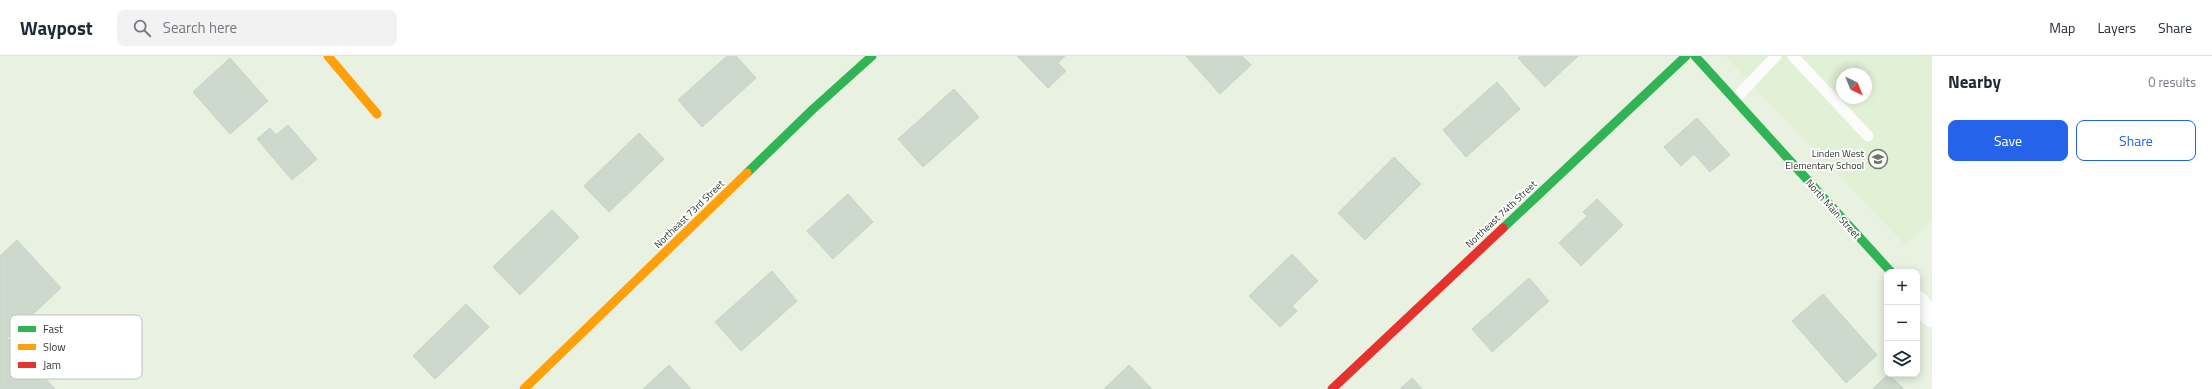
<!DOCTYPE html>
<html lang="en">
<head>
<meta charset="utf-8">
<style>
	:root { --surface:#fff; --page:#f2f2f3; --text:#1f2937; --muted:#747a83; --line:#e0e1e3; --accent:#2563eb }
	body { margin:0; font-family:"Titillium Web",sans-serif; background:var(--page); color:var(--text) }
	.controls { position:absolute; right:12px; bottom:12px; display:grid; overflow:hidden; border-radius:8px; box-shadow:0 2px 10px #0003 }
	.controls button { width:36px; height:36px; display:grid; place-items:center; padding:0; border:0; border-bottom:1px solid var(--line); background:var(--surface); color:var(--text); font:20px sans-serif }
	.compass { position:absolute; left:1836px; top:12px; width:36px; height:36px; border-radius:50%; background:var(--surface); box-shadow:0 2px 10px #0003; rotate:137deg }
	.list { margin:0; padding:0; list-style:none }
	h2 { display:flex; justify-content:space-between; align-items:center; height:52px; margin:0; padding:0 16px; font-size:17px }
	h2 small { font-size:13px; font-weight:400; color:var(--muted) }
	.actions { display:flex; gap:8px; padding:12px 16px }
	.actions a { flex:1; padding:9px 0; border:1px solid var(--accent); border-radius:8px; text-align:center; font-size:14px; color:var(--accent) }
	.actions .main { background:var(--accent); color:#fff }
	.icon { flex:none; width:22px; height:22px; fill:none; stroke:currentColor; stroke-width:2; stroke-linecap:round; stroke-linejoin:round }
	.map { position:relative; flex:none; width:1932px; height:333px; overflow:hidden }
	header { display:flex; align-items:center; gap:24px; box-sizing:border-box; height:56px; padding:0 20px; background:var(--surface); border-bottom:1px solid var(--line) }
	header strong { font-size:19px }
	nav { display:flex; gap:22px; margin-inline-start:auto; font-size:14px }
	.search { width:280px; height:36px; background:var(--page); display:flex; align-items:center; gap:10px; box-sizing:border-box; padding:0 14px; border-radius:8px; color:var(--muted); font-size:15px }
	main { display:flex }
	aside { flex:1; background:var(--surface) }
	.map>svg:first-child { display:block }
</style>
</head>
<body>
<header>
<strong>Waypost</strong>
<div class="search"><svg class="icon" aria-label="search" viewBox="0 0 24 24"><circle cx="10" cy="10" r="6"/><path d="M15 15l6 6"/></svg>Search here</div>
<nav><a>Map</a><a>Layers</a><a>Share</a></nav>
</header>
<main>
<div class="map">
<svg width="1932" height="333" viewBox="0 0 1932 333">
	<rect width="100%" height="100%" fill="#e9f1e1"/>
	<path fill="#e2f0d5" fill-rule="evenodd" d="M1725,0H1932V164L1905,189ZM1842,18H1866V42H1842Z"/>
	<path fill="#ced9cd" stroke="#c8d2c7" d="M727,0H736L756,22L702,71L678,44Z
		M1017,0H1065L1058,7L1066,15L1048,32Z
		M1186,0H1242L1251,9L1220,38Z
		M1521,0H1578L1545,31L1518,2Z
		M230,2L268,45L230,78L193,36Z
		M1497,26L1520,53L1466,101L1443,74Z
		M954,33L979,61L923,111L898,83Z
		M1697,62L1730,99L1710,116L1694,98L1681,110L1664,91Z
		M288,69L317,103L292,124L257,83L270,72L276,79Z
		M639,77L664,103L609,156L584,130Z
		M1394,101L1421,128L1365,184L1338,157Z
		M848,138L873,166L833,203L807,175Z
		M1597,143L1623,169L1581,210L1559,187L1587,160L1583,156Z
		M552,154L579,181L520,239L493,211Z
		M17,184L61,232L7,282L55,333H0V200Z
		M1292,198L1318,225L1292,250L1297,255L1280,271L1249,240Z
		M772,215L797,245L741,295L715,266Z
		M1529,222L1549,245L1492,296L1472,273Z
		M1823,238L1877,299L1846,327L1792,265Z
		M466,248L489,271L435,323L413,300Z
		M669,309L691,333H643Z
		M1129,309L1152,333H1104Z
		M1888,318L1904,333H1873Z
		M1412,322L1422,333H1400Z"/>
	<g fill="none" stroke-linecap="round" stroke-linejoin="round">
		<path stroke="#fcfdfa" stroke-width="11" d="M1793,0L1868,80
			M1735,43L1776,0"/>
		<path stroke="#fcfdfa" stroke-width="21" d="M1917,245L1932,261"/>
		<path stroke="#30b455" stroke-width="9" d="M1695,0L1891,216
			M747,117L812,54L872,0
			M1503,172L1686,0"/>
		<path stroke="#ff9f0a" stroke-width="9" d="M328,0L377,58
			M524,333L747,117"/>
		<path stroke="#e5322d" stroke-width="9" d="M1332,333L1503,172"/>
	</g>
	<defs>
		<g id="school-ring" transform="scale(1)"><circle r="9.5" fill="#fff" stroke="#70776a" stroke-width="1.5"/><path d="M0-5L7-2L0 1L-7-2ZM-4 1L0 2.5L4 1V4Q0 6-4 4Z" fill="#70776a"/></g>
	</defs>
	<g fill-rule="evenodd">
		<use href="#school-ring" x="1878" y="103"/>
	</g>
	<g text-anchor="middle" dominant-baseline="central" stroke-width="3.5" stroke-linejoin="round" paint-order="stroke">
		<g font-size="10" fill="#2f352a" stroke="#fff" text-anchor="end">
			<text x="1864" y="97">Linden West<tspan x="1864" dy="12">Elementary School</tspan></text>
		</g>
		<g font-size="10" fill="#2f352a" stroke="#fff">
			<text transform="translate(1833 153) rotate(48)">North Main Street</text>
			<text transform="translate(689 158) rotate(-44)">Northeast 73rd Street</text>
			<text transform="translate(1501 158) rotate(-43)">Northeast 74th Street</text>
		</g>
	</g>
	<rect x="10" y="259" width="132" height="64" rx="6" fill="#fff" stroke="#c1c2bf" stroke-width="1"/>
	<rect x="18" y="270" width="18" height="6" fill="#30b455"/>
	<rect x="18" y="288" width="18" height="6" fill="#ff9f0a"/>
	<rect x="18" y="306" width="18" height="6" fill="#e5322d"/>
	<g font-size="11" fill="#2f352a">
		<text x="43" y="277">Fast</text>
		<text x="43" y="295">Slow</text>
		<text x="43" y="313">Jam</text>
	</g>
</svg>
<div class="controls">
<button>+</button>
<button>−</button>
<button><svg class="icon" aria-label="layers" viewBox="0 0 24 24"><path d="M12 4l9 5-9 5-9-5zM3 14l9 5 9-5"/></svg></button>
</div>
<svg class="compass" viewBox="-18 -18 36 36"><path d="M0-13l5 13h-10z" fill="#e53935"/><path d="M0 13l5-13h-10z" fill="#747a83"/></svg>
</div>
<aside>
<h2>Nearby<small>0 results</small></h2>
<ul class="list">
</ul>
<div class="actions"><a class="main">Save</a><a>Share</a></div>
</aside>
</main>
</body>
</html>
